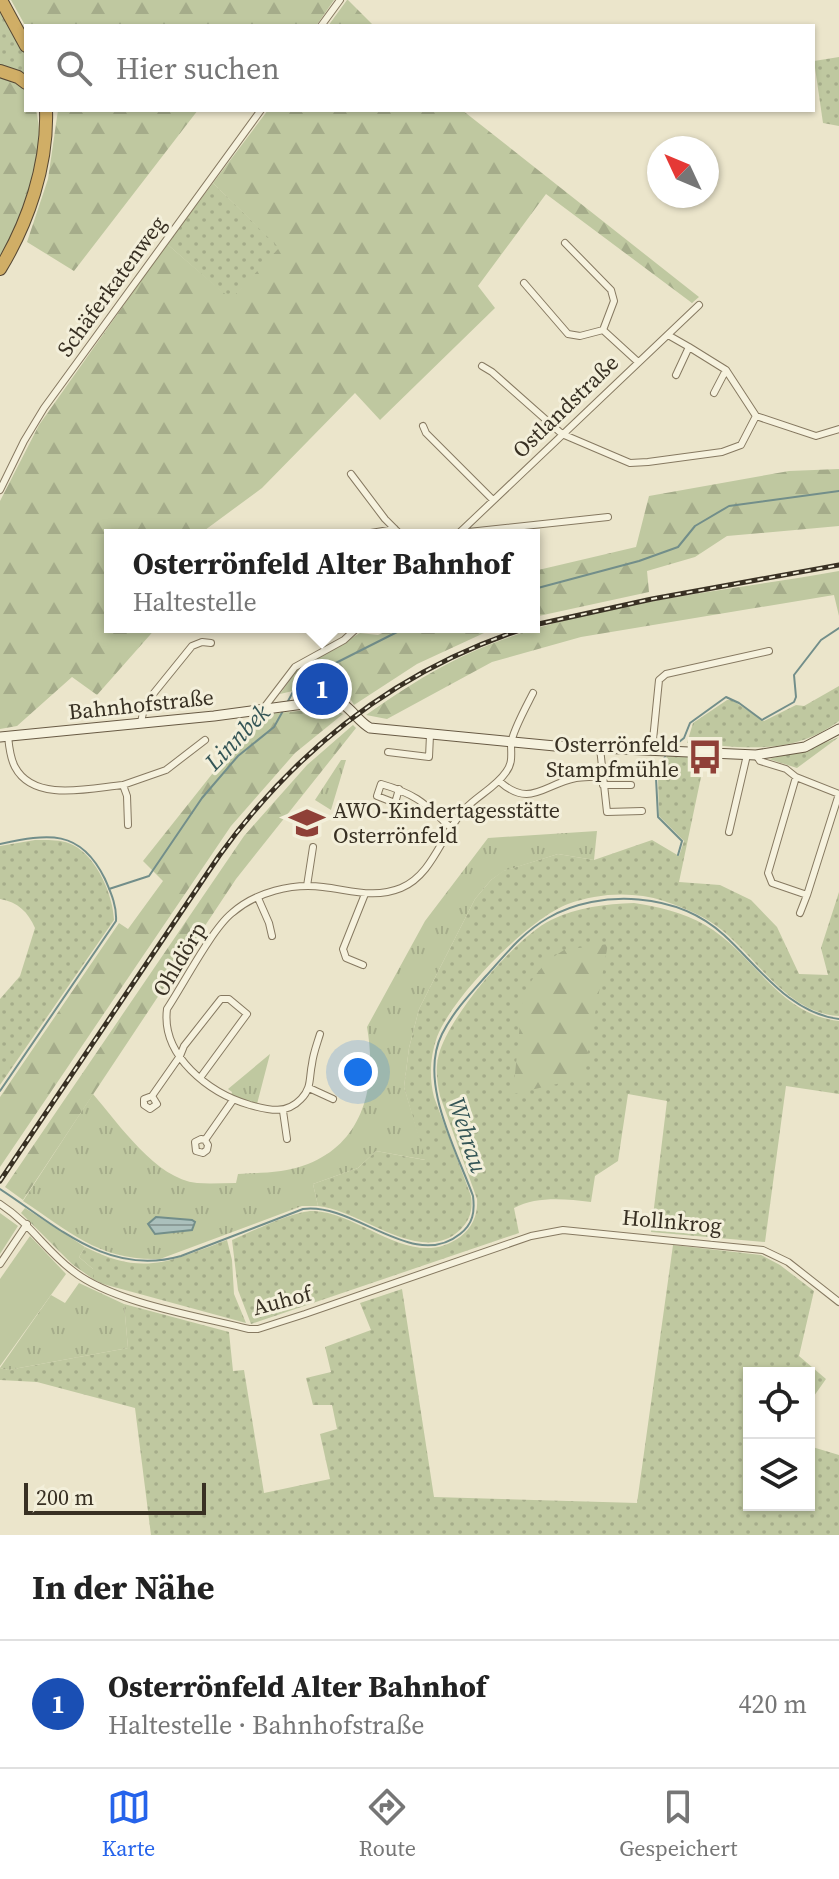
<!DOCTYPE html>
<html lang="de">
<head>
<meta charset="utf-8">
<style>
	:root { --surface:#fff; --page:#f2f2f2; --text:#222; --muted:#767676; --line:#e0e0e0; --accent:#2563eb }
	body { margin:0; font-family:"Source Serif 4",serif; background:var(--page); color:var(--text) }
	.controls { position:absolute; right:24px; bottom:24px; display:grid; overflow:hidden; border-radius:0px; box-shadow:0 2px 6px #0004 }
	.controls button { width:72px; height:72px; display:grid; place-items:center; padding:0; border:0; border-bottom:2px solid var(--line); background:var(--surface); color:var(--text); font:40px sans-serif }
	.compass { position:absolute; left:647px; top:136px; width:72px; height:72px; border-radius:50%; background:var(--surface); box-shadow:0 2px 6px #0004; rotate:314deg }
	.scale { position:absolute; left:24px; bottom:20px; width:182px; box-sizing:border-box; padding-left:8px; border:4px solid #383023; border-top:0; font-size:22px; line-height:28px; white-space:nowrap; color:#383023; -webkit-text-stroke:6px #f3efda; paint-order:stroke }
	.you { position:absolute; left:358px; top:1072px; width:28px; height:28px; margin:-20px; border:6px solid #fff; border-radius:50%; background:#1a73e8; box-shadow:0 0 0 12px #1a73e833 }
	.badge { display:grid; place-items:center; width:52px; height:52px; border-radius:50%; background:var(--accent); color:#fff; font-size:26px; font-weight:700 }
	.pin { position:absolute; translate:-50% -50%; border:4px solid #fff; box-shadow:0 2px 8px #0006 }
	.popup { position:absolute; left:104px; top:529px; width:436px; height:104px; box-sizing:border-box; display:grid; place-content:center; border-radius:0px; background:var(--surface); filter:drop-shadow(0 2px 6px #0005); font-size:26px; white-space:nowrap; color:var(--muted) }
	.popup b { font-size:30px; color:var(--text) }
	.popup::after { content:''; position:absolute; left:50%; top:100%; margin-left:-16px; border:16px solid transparent; border-top-color:var(--surface) }
	.list { margin:0; padding:0; list-style:none }
	h2 { display:flex; justify-content:space-between; align-items:center; height:104px; margin:0; padding:0 32px; font-size:34px }
	h2 small { font-size:26px; font-weight:400; color:var(--muted) }
	.list li { display:grid; grid-template-columns:52px 1fr auto; gap:24px; align-items:center; box-sizing:border-box; height:128px; padding:0 32px; border-top:2px solid var(--line) }
	.list b { display:block; font-size:30px; white-space:nowrap }
	.list p { margin:0; font-size:26px; white-space:nowrap; color:var(--muted) }
	.list em { font-size:26px; font-style:normal; color:var(--muted) }
	.icon { flex:none; width:44px; height:44px; fill:none; stroke:currentColor; stroke-width:2; stroke-linecap:round; stroke-linejoin:round }
	.map { position:relative; flex:none; width:839px; height:1535px; overflow:hidden }
	.search { position:absolute; background:var(--surface); box-shadow:0 2px 6px #0004; left:24px; right:24px; top:24px; height:88px; display:flex; align-items:center; gap:20px; box-sizing:border-box; padding:0 28px; border-radius:0px; color:var(--muted); font-size:30px }
	.sheet { height:232px; background:var(--surface) }
	nav { display:flex; justify-content:space-around; align-items:center; box-sizing:border-box; height:112px; border-top:2px solid var(--line); background:var(--surface); font-size:22px; color:var(--muted) }
	nav a { display:grid; justify-items:center; gap:4px }
	nav .on { color:var(--accent) }
	.map>svg:first-child { display:block }
</style>
</head>
<body>
<div class="map">
<svg width="839" height="1535" viewBox="0 0 839 1535">
	<defs>
		<pattern id="grass-dots" width="8" height="8" patternUnits="userSpaceOnUse" patternTransform="scale(2)"><rect width="8" height="8" fill="#bfc8a0"/><path d="M2 2h.1M6 6h.1" fill="none" stroke="#a5ac8a" stroke-width="1.8" stroke-linecap="round"/></pattern>
		<pattern id="forest-firs" width="22" height="20" patternUnits="userSpaceOnUse" patternTransform="scale(2)"><rect width="22" height="20" fill="#bfc8a0"/><path d="M5 1l3.5 6h-7zM16 11l3.5 6h-7z" fill="#a5ac8a"/></pattern>
		<pattern id="park-tufts" width="24" height="20" patternUnits="userSpaceOnUse" patternTransform="scale(2)"><rect width="24" height="20" fill="#bfc8a0"/><path d="M3 7l-1-3M5 7V3M7 7l1-3M15 17l-1-3M17 17v-4M19 17l1-3" fill="none" stroke="#a5ac8a"/></pattern>
		<pattern id="water-rules" width="6" height="5" patternUnits="userSpaceOnUse" patternTransform="scale(2)"><rect width="6" height="5" fill="#abc0bc"/><path d="M0 2.5h6" fill="none" stroke="#8c9c98"/></pattern>
	</defs>
	<rect width="100%" height="100%" fill="#ebe5cb"/>
	<path fill="url(#grass-dots)" d="M0,5L26,51V78L0,66Z
		M839,57V126L823,123L814,61Z
		M213,183L280,248L231,300L167,244Z
		M839,686V721C790,757 744,747 687,743L693,723L727,700H732L764,721L796,705L804,706Z
		M839,737L797,768L769,759L809,749Z
		M667,755L705,758L679,882L720,885L751,900L777,927L799,974L828,975L821,948L839,892V1016C788,1013 759,961 723,931C707,917 685,908 664,901C633,891 598,893 568,904C528,919 452,997 437,1037C430,1057 429,1077 434,1097L471,1196C473,1210 470,1220 460,1230C421,1267 361,1210 318,1206L313,1184L358,1168L376,1151L425,1160L404,1087L409,1048L419,1009L475,899L491,880L503,871L558,854L594,860L652,840L679,856L684,841L659,816L658,778Z
		M35,840C48,840 61,839 73,845C97,857 113,895 114,920L0,1085V999L20,976L35,928C28,912 18,902 0,899V846Z
		M634,903C659,907 683,912 705,925C754,953 777,1014 839,1021V1094L786,1086L765,1242L651,1232L667,1101L628,1094L618,1161L595,1176L591,1202C565,1199 537,1196 514,1208L519,1233L251,1324L238,1290L232,1240C251,1232 295,1210 314,1211C362,1213 412,1272 460,1237C473,1227 478,1214 477,1199L440,1096C437,1082 435,1068 439,1054C449,1016 516,937 551,920C578,907 605,904 634,903Z
		M227,1240L232,1260L234,1294L246,1323L103,1284L93,1279V1269L79,1257L85,1247C144,1277 170,1261 227,1240Z
		M673,1245L761,1255L780,1265L814,1291L799,1356L826,1379L809,1403V1373H749V1505H809V1446L839,1455V1535H151L135,1408L37,1382L0,1380V1368L8,1370L128,1348L124,1304L229,1332L233,1371L244,1370L264,1493L330,1479L320,1434L337,1429L332,1405H313L306,1378L331,1372L325,1347L371,1330L360,1303L402,1289L434,1497L637,1503Z"/>
	<path fill="url(#forest-firs)" d="M11,0H334L316,26L26,27Z
		M347,0H348L374,26H328Z
		M0,75L18,83L26,90V110H36C48,159 21,215 0,258Z
		M58,110H198L74,271L27,242L48,179Z
		M268,110H462L699,297L692,303L546,194L478,286L495,308L380,420L355,393L262,488L201,533L110,535V627H157L97,695L72,677L17,726L0,729V501L39,425L167,244L231,299L279,248L213,183Z
		M839,469V526L727,536L695,557L647,571L649,592L534,617V571L636,547L649,496L789,471Z
		M839,571V616L834,595L581,637L492,662L387,719L366,715C396,694 426,674 459,658C572,604 717,593 839,571Z
		M396,627H497L417,664L354,705L339,680L280,694L297,670L360,633L378,635Z
		M327,708L343,714L295,753L231,826L0,1167V1097L119,923L128,929L163,881L143,861L259,715Z
		M353,725L356,728L236,879L23,1200L5,1187L244,836L307,765Z
		M608,944L583,1078L513,1094L523,994L534,977L547,961L564,950Z
		M25,1208L85,1247L79,1257L93,1269V1279L72,1264L21,1213Z
		M0,1213L18,1226L0,1254Z"/>
	<path fill="url(#park-tufts)" d="M341,760H346L331,810L315,800Z
		M597,831L594,860L558,854L504,871L491,880L475,899L419,1009L409,1048L404,1087L426,1160L376,1151L358,1168L313,1184L318,1206H302L160,1259C100,1261 70,1232 23,1201L93,1094C119,1124 156,1179 197,1183C210,1184 223,1183 236,1183L238,1174C252,1173 267,1173 281,1171C358,1159 379,1095 367,1027L425,921L488,838Z
		M270,1054L257,1104L231,1096L232,1092L228,1089Z
		M79,1283L124,1304L128,1348L8,1370L0,1368L51,1295L65,1303Z"/>
	<path fill="#bfc8a0" d="M30,1236L66,1274L0,1366V1279Z"/>
	<path fill="url(#water-rules)" stroke="#728e8a" stroke-width="2" d="M156,1217L192,1220L195,1222L192,1230L155,1234L148,1224Z"/>
	<g fill="none" stroke-linecap="round" stroke-linejoin="round">
		<path stroke="#728e8a" stroke-width="2" d="M534,589L639,561L678,547L695,526L729,506L839,491
			M287,703L295,688L306,678L407,627
			M679,742L684,738L690,723L726,697L739,703L762,720L794,702L796,697L794,675L821,640L839,628
			M665,757L656,778L658,817L682,841L678,855
			M0,844C48,834 80,828 105,879C111,893 117,906 116,921L0,1091
			M109,889L149,876L202,798L238,756L274,727L284,709
			M0,1189C57,1226 108,1277 181,1256L303,1209C355,1202 413,1272 460,1234C473,1224 475,1212 473,1196C456,1149 418,1082 442,1034C453,1012 470,994 486,976C504,956 523,932 548,918C601,888 678,893 724,935C759,967 789,1013 839,1019"/>
		<g stroke="#867961" stroke-width="8">
			<path id="street" d="M321,26L340,0
				M565,243L611,290L614,301L603,330L638,362
				M524,283L568,334L580,336L603,330
				M668,335L689,347
				M482,366L492,372L562,434L630,463L648,462L722,452L741,445L756,416L816,436L839,429
				M676,375L689,347L726,370
				M714,393L726,370L756,416
				M423,426L426,433L493,500
				M351,474L385,519L401,535
				M0,490L24,441L44,408L261,110
				M459,533L608,517
				M359,535L395,529
				M457,535L699,305
				M263,709L295,667L344,640L358,627
				M141,722L145,704L192,646L202,642L211,643
				M8,736C9,746 10,758 15,767C34,803 91,788 123,785L127,796L128,825
				M600,748L607,812L642,811
				M652,750L659,680L666,674L769,651
				M388,752L429,757L430,735
				M756,755L760,761L786,769L796,777L839,794
				M796,777L768,873L772,883L807,895L839,794
				M499,781C530,809 544,784 576,778C584,777 593,777 602,776
				M123,785L166,770L205,740
				M603,785H631
				M399,789L395,803L377,796L381,784C416,794 424,803 450,827
				M729,832L747,755
				M307,886L313,847
				M258,898L269,923L272,936
				M800,913L807,895
				M363,965L346,958L343,949L365,894
				M320,1034C317,1044 313,1054 312,1064C309,1077 312,1088 301,1099C286,1115 269,1110 250,1105C209,1093 161,1056 167,1009C183,985 212,929 232,913C256,892 292,883 323,887C350,890 374,899 401,888C433,875 442,833 465,809C477,796 496,787 506,772C513,763 511,754 511,744C512,732 527,705 533,693
				M309,1088L333,1099
				M152,1096L157,1104L150,1109L144,1105V1099L152,1096L180,1056L184,1046L221,999H229L247,1014L200,1078
				M283,1111L287,1139
				M205,1140L201,1139L195,1142L196,1151L203,1153L207,1150L208,1145L205,1140L233,1100
				M0,1204C31,1224 45,1250 73,1271C114,1303 198,1316 249,1329H258L305,1314L531,1236L563,1230L763,1250L788,1262L839,1302
				M0,1264L27,1224"/>
		</g>
		<g stroke="#685a44" stroke-width="11">
			<path id="secondary" d="M0,737L214,716L333,700C350,704 356,720 370,728L555,746L756,755L805,747L839,729"/>
		</g>
		<g stroke="#554734" stroke-width="14">
			<path id="highway" d="M1,0L26,46
				M0,71L18,77L26,83
				M0,269C28,223 48,165 46,110"/>
		</g>
		<use href="#street" stroke="#f6f2de" stroke-width="6"/>
		<use href="#secondary" stroke="#f6f2de" stroke-width="9"/>
		<use href="#highway" stroke="#d0ae66" stroke-width="12"/>
		<g stroke="#383023" stroke-width="5">
			<path id="rail" d="M534,625L652,599L839,565
				M0,1181L219,856C297,748 400,668 529,627"/>
		</g>
		<use href="#rail" stroke="#f3efda" stroke-width="2" stroke-dasharray="6" stroke-linecap="butt"/>
	</g>
	<defs>
		<g id="bus-bare" transform="scale(2.76)"><path d="M-5-6H5V4H4V6H2V4H-2V6H-4V4H-5ZM-3.5-4V0h7V-4ZM-3.5 1.2v1.5H-2V1.2ZM2 1.2v1.5H3.5V1.2Z" fill="#8f4037" stroke="#f3efda" stroke-width="2.5" paint-order="stroke"/></g>
		<g id="school-bare" transform="scale(2.76)"><path d="M0-5L7-2L0 1L-7-2ZM-4 1L0 2.5L4 1V4Q0 6-4 4Z" fill="#8f4037" stroke="#f3efda" stroke-width="2.5" paint-order="stroke"/></g>
	</defs>
	<g fill-rule="evenodd">
		<use href="#bus-bare" x="705" y="757"/>
		<use href="#school-bare" x="307" y="823"/>
	</g>
	<g text-anchor="middle" dominant-baseline="central" stroke-width="6" stroke-linejoin="round" paint-order="stroke">
		<g font-size="22" fill="#383023" stroke="#f3efda">
			<text transform="translate(111 286) rotate(-54)">Schäferkatenweg</text>
			<text transform="translate(565 406) rotate(-44)">Ostlandstraße</text>
			<text transform="translate(141 704) rotate(-6)">Bahnhofstraße</text>
			<text transform="translate(179 959) rotate(-59)">Ohldörp</text>
			<text transform="translate(672 1221) rotate(5)">Hollnkrog</text>
			<text transform="translate(282 1300) rotate(-15)">Auhof</text>
		</g>
		<g font-size="22" fill="#383023" stroke="#f3efda" text-anchor="end">
			<text x="679" y="744">Osterrönfeld<tspan x="679" dy="25">Stampfmühle</tspan></text>
			<text x="333" y="810" text-anchor="start">AWO-Kindertagesstätte<tspan x="333" dy="25">Osterrönfeld</tspan></text>
		</g>
		<g font-size="24" font-style="italic" fill="#345556" stroke="#f3efda">
			<text transform="translate(237 737) rotate(-46)">Linnbek</text>
			<text transform="translate(468 1135) rotate(72)">Wehrau</text>
		</g>
	</g>
</svg>
<div class="controls">
<button><svg class="icon" aria-label="locate" viewBox="0 0 24 24"><circle cx="12" cy="12" r="6"/><path d="M12 2v4M12 18v4M2 12h4M18 12h4"/></svg></button>
<button><svg class="icon" aria-label="layers" viewBox="0 0 24 24"><path d="M12 4l9 5-9 5-9-5zM3 14l9 5 9-5"/></svg></button>
</div>
<svg class="compass" viewBox="-18 -18 36 36"><path d="M0-13l5 13h-10z" fill="#e53935"/><path d="M0 13l5-13h-10z" fill="#767676"/></svg>
<div class="scale">200 m</div>
<div class="you"></div>
<div class="pin badge" style="left:322px;top:689px;background:#1a4fb4">1</div>
<div class="popup"><b>Osterrönfeld Alter Bahnhof</b>Haltestelle</div>
<div class="search"><svg class="icon" aria-label="search" viewBox="0 0 24 24"><circle cx="10" cy="10" r="6"/><path d="M15 15l6 6"/></svg>Hier suchen</div>
</div>
<section class="sheet">
<h2>In der Nähe<small></small></h2>
<ul class="list">
<li><span class="badge" style="background:#1a4fb4">1</span><div><b>Osterrönfeld Alter Bahnhof</b><p>Haltestelle · Bahnhofstraße</p></div><em>420 m</em></li>
</ul>
</section>
<nav>
<a class="on"><svg class="icon" aria-label="map" viewBox="0 0 24 24"><path d="M3 6l6-2 6 2 6-2v14l-6 2-6-2-6 2zM9 4v14M15 6v14"/></svg>Karte</a>
<a><svg class="icon" aria-label="directions" viewBox="0 0 24 24"><path d="M12 3l9 9-9 9-9-9zM9 14v-3h6M13 9l2 2-2 2"/></svg>Route</a>
<a><svg class="icon" aria-label="saved" viewBox="0 0 24 24"><path d="M7 4h10v16l-5-4-5 4z"/></svg>Gespeichert</a>
</nav>
</body>
</html>
